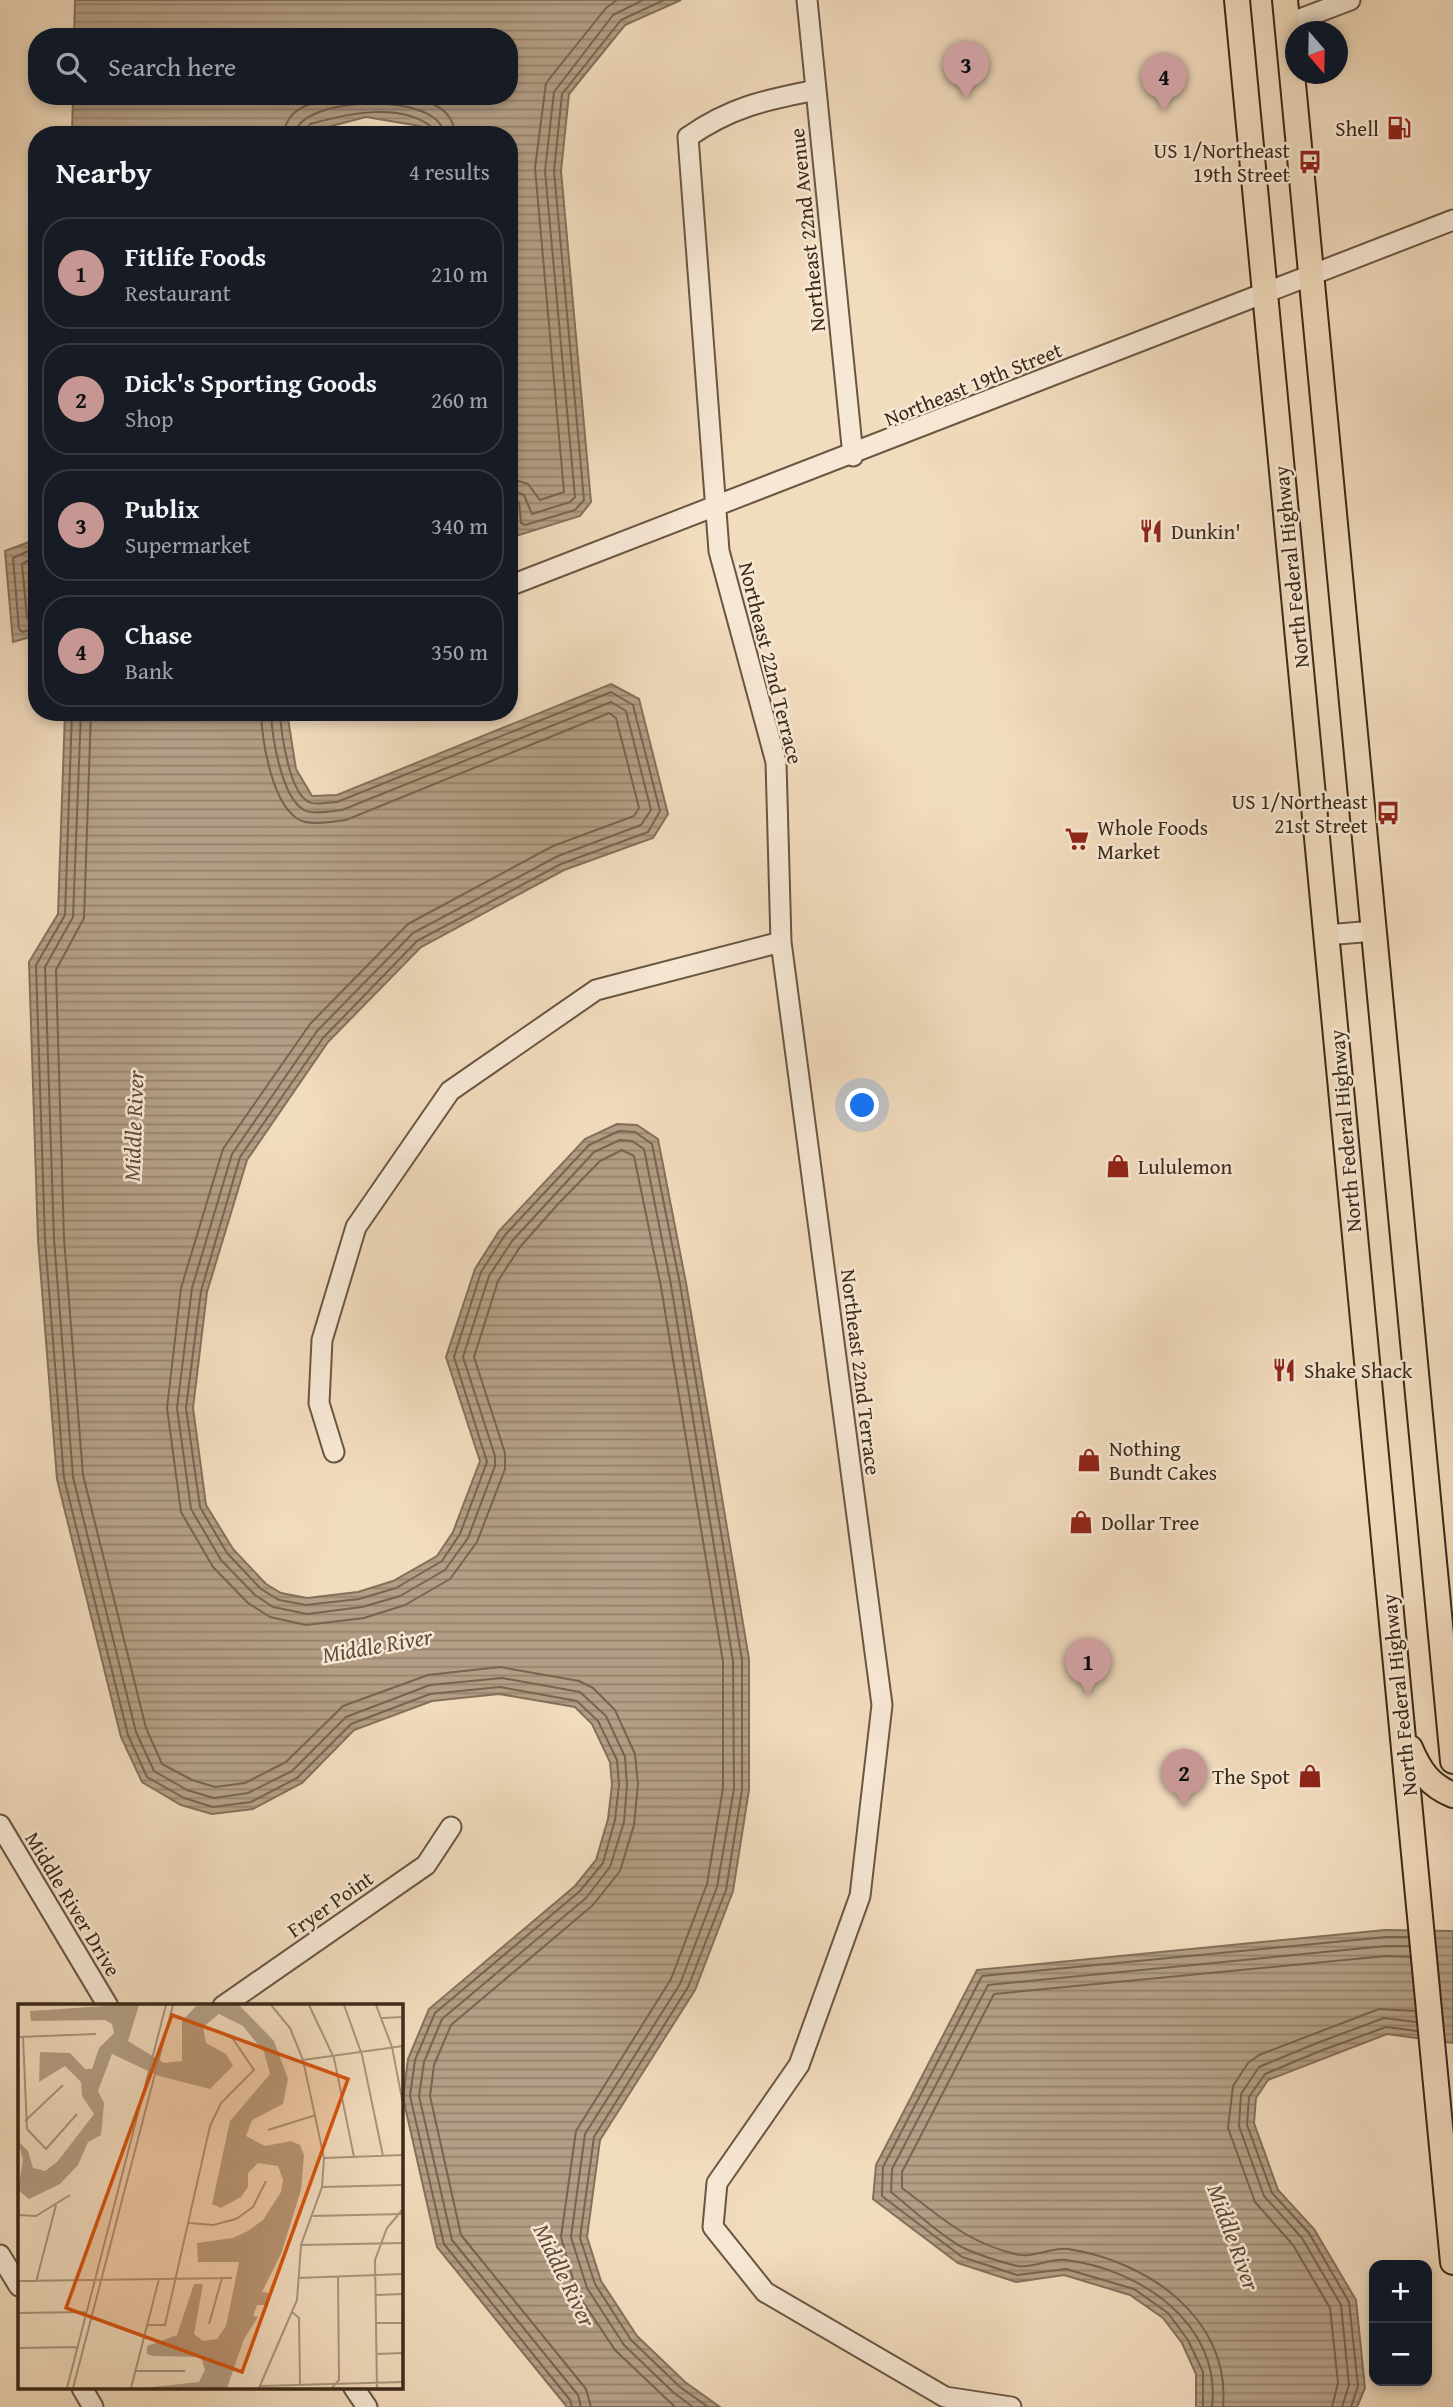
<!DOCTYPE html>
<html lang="en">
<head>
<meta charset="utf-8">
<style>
	:root { --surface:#171b24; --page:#242831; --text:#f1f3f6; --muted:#9ea1a6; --line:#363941; --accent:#c59692 }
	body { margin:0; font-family:"Gentium Book Plus",serif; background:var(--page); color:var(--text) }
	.controls { position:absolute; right:21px; bottom:21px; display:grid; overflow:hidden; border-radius:14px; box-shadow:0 4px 10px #0003 }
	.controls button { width:63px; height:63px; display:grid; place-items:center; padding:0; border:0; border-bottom:2px solid var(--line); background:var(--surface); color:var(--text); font:35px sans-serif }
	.compass { position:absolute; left:1285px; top:21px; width:63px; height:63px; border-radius:50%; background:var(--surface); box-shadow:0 4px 10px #0003; rotate:160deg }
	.you { position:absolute; left:863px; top:1106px; width:24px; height:24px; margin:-18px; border:5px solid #fff; border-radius:50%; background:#1a73e8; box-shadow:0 0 0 10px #1a73e833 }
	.badge { display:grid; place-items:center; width:46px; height:46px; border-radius:50%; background:var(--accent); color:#111; font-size:23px; font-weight:700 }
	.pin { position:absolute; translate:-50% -58px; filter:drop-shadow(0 2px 4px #0008) }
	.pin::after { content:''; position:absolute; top:37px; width:24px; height:21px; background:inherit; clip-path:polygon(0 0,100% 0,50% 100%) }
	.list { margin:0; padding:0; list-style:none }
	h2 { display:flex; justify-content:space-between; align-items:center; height:91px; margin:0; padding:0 28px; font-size:30px }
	h2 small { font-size:23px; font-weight:400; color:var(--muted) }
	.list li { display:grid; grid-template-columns:46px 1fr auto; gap:21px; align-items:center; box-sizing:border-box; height:112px; margin:0 14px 14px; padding:0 14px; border:2px solid var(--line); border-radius:28px }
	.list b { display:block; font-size:26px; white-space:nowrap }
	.list p { margin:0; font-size:23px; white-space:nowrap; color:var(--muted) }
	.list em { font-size:23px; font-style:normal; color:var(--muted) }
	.icon { flex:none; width:38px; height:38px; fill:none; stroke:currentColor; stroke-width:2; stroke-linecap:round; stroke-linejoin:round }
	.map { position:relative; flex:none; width:1453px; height:2407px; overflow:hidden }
	.search { position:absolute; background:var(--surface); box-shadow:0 4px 10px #0003; left:28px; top:28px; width:490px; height:77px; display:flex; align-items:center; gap:18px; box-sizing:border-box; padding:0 24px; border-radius:28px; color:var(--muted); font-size:26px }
	.panel { position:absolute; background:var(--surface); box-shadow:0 4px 10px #0003; left:28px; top:126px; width:490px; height:595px; border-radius:28px }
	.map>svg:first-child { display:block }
</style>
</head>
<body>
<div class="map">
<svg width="1453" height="2407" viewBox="0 0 1453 2407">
	<defs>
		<pattern id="water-rules" width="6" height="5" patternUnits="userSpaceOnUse" patternTransform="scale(1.75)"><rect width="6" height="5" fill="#b49f86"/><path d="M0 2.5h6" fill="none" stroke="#94826d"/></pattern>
	</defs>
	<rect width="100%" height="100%" fill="#f2dcbe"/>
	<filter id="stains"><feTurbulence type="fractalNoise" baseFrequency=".00286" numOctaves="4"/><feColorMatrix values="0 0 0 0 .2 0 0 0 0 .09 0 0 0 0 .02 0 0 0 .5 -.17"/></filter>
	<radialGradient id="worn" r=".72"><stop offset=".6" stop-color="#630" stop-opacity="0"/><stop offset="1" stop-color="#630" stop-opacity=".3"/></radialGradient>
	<path fill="url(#water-rules)" stroke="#84705a" stroke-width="2" d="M75,0H681L625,25L569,94L561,171L591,502L580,516L516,536L509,470V135H432L420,126L366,117L312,131L308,135H72L73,96H509V37H74Z
		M37,539V635L13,642L5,551Z
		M611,684L639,699L668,814L653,838L564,870L421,947L328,1042L247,1160L207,1292L193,1408L206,1505L233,1549L266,1584L281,1593L307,1598L358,1592L393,1581L437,1556L453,1532L480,1461L446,1357L475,1269L499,1231L585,1139L617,1124L637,1125L658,1139L686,1283L749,1659V1790L733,1891L695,1990L600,2140L587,2237L601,2281L637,2336L685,2382L720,2407H567L437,2247L403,2098L408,2059L429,2009L575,1886L596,1860L608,1819L612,1785L610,1762L592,1724L575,1707L499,1694L432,1701L354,1730L302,1783L253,1809L212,1814L181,1805L142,1782L121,1737L57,1479L38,1240L29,962L58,914L65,712H287L296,769L312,796L337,795Z
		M1385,1930L1453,1931V2043L1387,2034L1268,2080L1256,2098L1254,2123L1278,2190L1314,2229L1356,2300L1365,2388L1357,2407H1196V2374L1182,2343L1163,2318L1130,2295L1064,2275L1016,2282L958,2263L873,2199L876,2165L977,1970Z"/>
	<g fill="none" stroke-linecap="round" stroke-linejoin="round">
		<path stroke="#78644f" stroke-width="2" d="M401,96C425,100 453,105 455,135
			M284,135C286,104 318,102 341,96
			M295,135C297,96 441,90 444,135
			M304,135L310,124C346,114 401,101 433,128L435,135
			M509,478L528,484L540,500L564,492L535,168L546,83L606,8L617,0
			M509,489L524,495L532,514L570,502L575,497L545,171L554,92L613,15L643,0
			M509,498L519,502L521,523L525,525L575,510L584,500L554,171L562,94L621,20L664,0
			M37,547L13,558L19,629L22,632L37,628
			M37,556L22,564L27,618L37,620
			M72,712L65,915L36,965L45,1240L64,1478L128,1735L147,1777L184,1798L213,1807L251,1802L297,1778L351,1724L430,1694L500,1687L577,1701L598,1721L617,1760L619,1785L615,1820L603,1863L580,1891L435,2013L415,2060L410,2096L444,2244L570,2400L572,2407
			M81,712L73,917L45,967L54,1239L73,1477L136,1732L154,1771L187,1790L214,1798L248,1793L292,1771L346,1717L430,1685L502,1678L580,1692L606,1716L625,1757L627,1785L624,1822L610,1867L586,1898L442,2019L424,2062L419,2096L452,2240L578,2395L581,2407
			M91,712L84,918L56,970L64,1239L83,1475L146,1728L162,1764L192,1780L215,1787L245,1783L286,1762L343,1706L428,1675L500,1667L579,1681L593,1688L615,1710L635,1754L638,1784L634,1825L620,1871L593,1905L451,2025L434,2065L430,2096L461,2235L586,2389L591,2407
			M261,712C262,740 272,809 302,821C314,825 333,822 346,820L609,713L616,718L639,808L634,816L553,846L408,924L310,1024L223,1149L181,1288L167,1408L181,1512L213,1567L248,1603L270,1617L306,1625L364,1618L405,1605L450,1579L477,1542L505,1469V1453L474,1357L498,1281L520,1247L558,1204L600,1161L622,1150L634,1156L661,1287L723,1662V1788L707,1884L671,1979L576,2131L561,2237L577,2293L615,2350L675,2407
			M271,712C272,736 281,797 304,810C313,815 332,811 342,810L611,702L626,711L651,810L641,825L558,856L413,933L317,1031L232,1154L192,1288L177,1408L191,1509L221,1560L255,1595L273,1607L307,1614L362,1607L400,1596L445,1570L468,1538L495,1466V1456L463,1357L489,1276L512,1241L594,1152L620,1140L632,1141L644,1149L671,1285L733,1661L734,1789L717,1887L680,1984L585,2134L571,2237L587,2288L624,2345L674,2393L693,2407
			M280,712C281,732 289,793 309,802C316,806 329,802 337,802L611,692L633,705L660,811L648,832L561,864L417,941L323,1038L240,1157L201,1291L186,1408L200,1507L227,1553L261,1589L279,1600L306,1605L359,1599L396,1588L442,1561L460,1534L487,1462L454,1357L481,1272L505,1235L589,1145L619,1131L635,1132L652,1144L680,1284L742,1660V1790L726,1890L688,1987L594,2137L580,2238L595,2284L631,2340L680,2387L708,2407
			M1203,2407V2372L1188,2340L1168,2313L1134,2289L1066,2269L1017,2275L962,2257L882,2196L883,2167L982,1976L1386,1937H1408
			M1212,2407C1222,2324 1140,2269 1066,2260C1049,2258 1030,2270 1013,2265C998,2261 982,2256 968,2250C946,2241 911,2208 891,2192L892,2169L988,1985L1386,1946H1409
			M1223,2407C1231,2318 1147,2261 1068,2249C1051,2247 1032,2259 1015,2254C966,2242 941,2217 902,2188V2172L994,1994L1386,1956L1410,1957
			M1332,2407L1338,2383L1330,2308L1293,2245L1255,2202L1228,2128L1233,2086L1248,2063L1259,2055L1379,2009L1415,2011
			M1342,2407L1349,2385L1341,2305L1302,2238L1264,2196L1239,2126L1241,2094L1259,2067L1317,2043L1384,2018L1416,2022
			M1351,2407L1358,2386L1349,2302L1309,2233L1272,2193L1247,2125L1249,2097L1265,2074L1320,2051L1386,2027L1417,2031"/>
		<g stroke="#695642" stroke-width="23">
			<path id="minor" d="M807,0L853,456
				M1287,24L1350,0
				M816,90C765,100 731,107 688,137L719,551L776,762L781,942L882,1705L860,1896L799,2065L717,2183L713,2227L765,2292L945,2397L1011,2407
				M509,586L1453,220
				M1326,935L1374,931
				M334,1452L319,1403L322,1340L356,1227L450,1091L596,990L781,942
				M0,1825L108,2006
				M223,2006L426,1865L451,1827
				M0,2255L19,2286
				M82,2388L93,2407
				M354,2388L367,2407"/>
		</g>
		<g stroke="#3b2918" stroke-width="28">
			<path id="major" d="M1237,0L1453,2262
				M1285,0L1453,1761
				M1410,1748C1420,1771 1429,1785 1453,1795"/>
		</g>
		<use href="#minor" stroke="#f7e8d5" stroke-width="19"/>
		<use href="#major" stroke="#f2dcbe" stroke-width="24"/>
	</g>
	<defs>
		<g id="fuel-bare" transform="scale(1.89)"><path d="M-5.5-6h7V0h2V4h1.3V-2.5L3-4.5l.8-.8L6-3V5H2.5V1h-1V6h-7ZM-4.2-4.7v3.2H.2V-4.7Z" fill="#8f2418" stroke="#f7e8d5" stroke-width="2.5" paint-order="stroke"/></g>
		<g id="bus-bare" transform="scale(1.89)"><path d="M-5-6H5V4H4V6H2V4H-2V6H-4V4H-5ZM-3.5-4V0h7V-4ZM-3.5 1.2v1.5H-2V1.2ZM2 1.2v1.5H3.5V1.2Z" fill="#8f2418" stroke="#f7e8d5" stroke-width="2.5" paint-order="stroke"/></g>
		<g id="restaurant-bare" transform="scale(1.89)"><path d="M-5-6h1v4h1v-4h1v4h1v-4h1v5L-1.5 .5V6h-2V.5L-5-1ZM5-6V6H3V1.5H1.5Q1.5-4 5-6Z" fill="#8f2418" stroke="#f7e8d5" stroke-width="2.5" paint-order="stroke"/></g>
		<g id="supermarket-bare" transform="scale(1.89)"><path d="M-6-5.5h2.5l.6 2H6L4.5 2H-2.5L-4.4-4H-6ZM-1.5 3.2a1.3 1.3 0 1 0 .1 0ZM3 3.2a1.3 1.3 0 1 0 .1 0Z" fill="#8f2418" stroke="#f7e8d5" stroke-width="2.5" paint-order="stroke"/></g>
		<g id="shop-bare" transform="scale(1.89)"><path d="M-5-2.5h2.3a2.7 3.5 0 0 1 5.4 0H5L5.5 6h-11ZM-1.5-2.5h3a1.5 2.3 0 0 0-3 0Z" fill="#8f2418" stroke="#f7e8d5" stroke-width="2.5" paint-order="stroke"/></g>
	</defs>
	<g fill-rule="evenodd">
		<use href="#fuel-bare" x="1399" y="128"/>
		<use href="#bus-bare" x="1310" y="162"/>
		<use href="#restaurant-bare" x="1151" y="531"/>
		<use href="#bus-bare" x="1388" y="813"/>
		<use href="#supermarket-bare" x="1077" y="839"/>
		<use href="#shop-bare" x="1118" y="1166"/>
		<use href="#restaurant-bare" x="1284" y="1370"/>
		<use href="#shop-bare" x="1089" y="1460"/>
		<use href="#shop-bare" x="1081" y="1522"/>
		<use href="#shop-bare" x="1310" y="1776"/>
	</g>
	<g text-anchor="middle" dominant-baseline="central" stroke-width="5" stroke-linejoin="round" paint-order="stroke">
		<g font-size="21" fill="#3b2918" stroke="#f7e8d5" text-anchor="start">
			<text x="1379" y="128" text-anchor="end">Shell</text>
			<text x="1290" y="150" text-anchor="end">US 1/Northeast<tspan x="1290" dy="24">19th Street</tspan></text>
			<text x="1171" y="531">Dunkin'</text>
			<text x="1368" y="801" text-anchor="end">US 1/Northeast<tspan x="1368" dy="24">21st Street</tspan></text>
			<text x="1097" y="827">Whole Foods<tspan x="1097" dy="24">Market</tspan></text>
			<text x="1138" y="1166">Lululemon</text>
			<text x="1304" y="1370">Shake Shack</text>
			<text x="1109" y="1448">Nothing<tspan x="1109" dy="24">Bundt Cakes</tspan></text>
			<text x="1101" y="1522">Dollar Tree</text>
			<text x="1290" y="1776" text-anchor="end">The Spot</text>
		</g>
		<g font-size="21" fill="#3b2918" stroke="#f7e8d5">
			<text transform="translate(807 230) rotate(-96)">Northeast 22nd Avenue</text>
			<text transform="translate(973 384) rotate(-22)">Northeast 19th Street</text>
			<text transform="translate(1291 567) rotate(-96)">North Federal Highway</text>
			<text transform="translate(771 663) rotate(76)">Northeast 22nd Terrace</text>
			<text transform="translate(1345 1131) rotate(-95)">North Federal Highway</text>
			<text transform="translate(861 1372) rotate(83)">Northeast 22nd Terrace</text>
			<text transform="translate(1399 1695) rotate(-96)">North Federal Highway</text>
			<text transform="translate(73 1904) rotate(59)">Middle River Drive</text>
			<text transform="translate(330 1904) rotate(-35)">Fryer Point</text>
		</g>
		<g font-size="23" font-style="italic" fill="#5f4c39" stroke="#f7e8d5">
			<text transform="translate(133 1126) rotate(-88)">Middle River</text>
			<text transform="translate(377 1645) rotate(-10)">Middle River</text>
			<text transform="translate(1234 2237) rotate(70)">Middle River</text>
			<text transform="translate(565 2275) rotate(64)">Middle River</text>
		</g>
	</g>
	<g transform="translate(18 2004)">
		<rect width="385" height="385" fill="#f2dcbe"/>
		<path d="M102,1H121L110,37L146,59L164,57V17L178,2L221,1L256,37L270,75L265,100L234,116L228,132L247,142L273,137L282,141L286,151L283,186L263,250L244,288L251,289L248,301H239L235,312L240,313L226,335L209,384H125L181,378L187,366L183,353L135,352L129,350V342L159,331L176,280H185L176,330L185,337L199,335L208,322L221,258H180L179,239L215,234L230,227L245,216L263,188L265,176L260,162L240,159L230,169V183L223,193L203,204L194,200L212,117L252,70L246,48L225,22L201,10L185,23L188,39L208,50L215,62L192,85L141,72L94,50L80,87L86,99L83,131L70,138L60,161L42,180L11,195L0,186L5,156L0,137L10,147L15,164L27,167L39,158L76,110L64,92L63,78L47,62L21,78L22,48L52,49L67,65H74L81,44L96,29L94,20L87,16L13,17L12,7Z" fill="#b49f86"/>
		<path fill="none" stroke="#a9947c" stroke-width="2" d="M291,1L316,54L336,153M326,1L344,51L365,152M358,1L374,43L385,100M364,14L385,13M0,33L78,30M5,33L9,125L28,145L59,110M285,56L385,42M7,117L45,81M250,126L298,111M306,154L385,151M304,183L385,181M0,211L18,212L52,191M295,212L385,210M171,219L195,221L218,215L235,203L248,177M283,241L385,239M280,274L385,270M0,277L214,274M18,278L38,201M358,291L385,290M274,308L281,314L282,381M0,309L68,308M358,319H385M191,320L204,274M129,321H147L192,122L203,99L236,66L215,35L203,28M0,344L60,343M358,350L385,349M117,367H167M242,382L385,378M49,384L148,1M55,384L155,1M113,384L141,275M241,384L279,296L283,241L304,183L306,154L285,56L272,24L253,1M314,384L321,376L320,273M359,384L357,256L369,224L385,205"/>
		<path fill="#d7540d" fill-opacity="0.15" stroke="#d7540d" stroke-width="3.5" d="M154,11L330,75L224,368L48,304Z"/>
		<rect width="385" height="385" fill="none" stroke="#3b2918" stroke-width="3.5"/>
	</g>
	<rect width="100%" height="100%" filter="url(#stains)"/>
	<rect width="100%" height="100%" fill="url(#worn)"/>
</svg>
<div class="controls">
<button>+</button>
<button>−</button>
</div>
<svg class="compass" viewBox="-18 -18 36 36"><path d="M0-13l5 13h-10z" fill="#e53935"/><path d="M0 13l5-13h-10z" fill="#9ea1a6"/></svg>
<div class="you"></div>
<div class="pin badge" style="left:1088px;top:1696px">1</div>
<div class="pin badge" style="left:1184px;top:1807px">2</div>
<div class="pin badge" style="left:966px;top:99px">3</div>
<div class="pin badge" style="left:1164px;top:111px">4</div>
<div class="search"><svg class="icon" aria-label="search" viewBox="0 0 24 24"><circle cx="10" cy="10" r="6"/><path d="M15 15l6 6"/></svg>Search here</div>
<section class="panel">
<h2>Nearby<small>4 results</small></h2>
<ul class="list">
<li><span class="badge">1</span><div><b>Fitlife Foods</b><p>Restaurant</p></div><em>210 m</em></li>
<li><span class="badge">2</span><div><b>Dick's Sporting Goods</b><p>Shop</p></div><em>260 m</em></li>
<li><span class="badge">3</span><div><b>Publix</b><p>Supermarket</p></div><em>340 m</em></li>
<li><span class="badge">4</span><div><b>Chase</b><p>Bank</p></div><em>350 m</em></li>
</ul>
</section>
</div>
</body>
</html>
